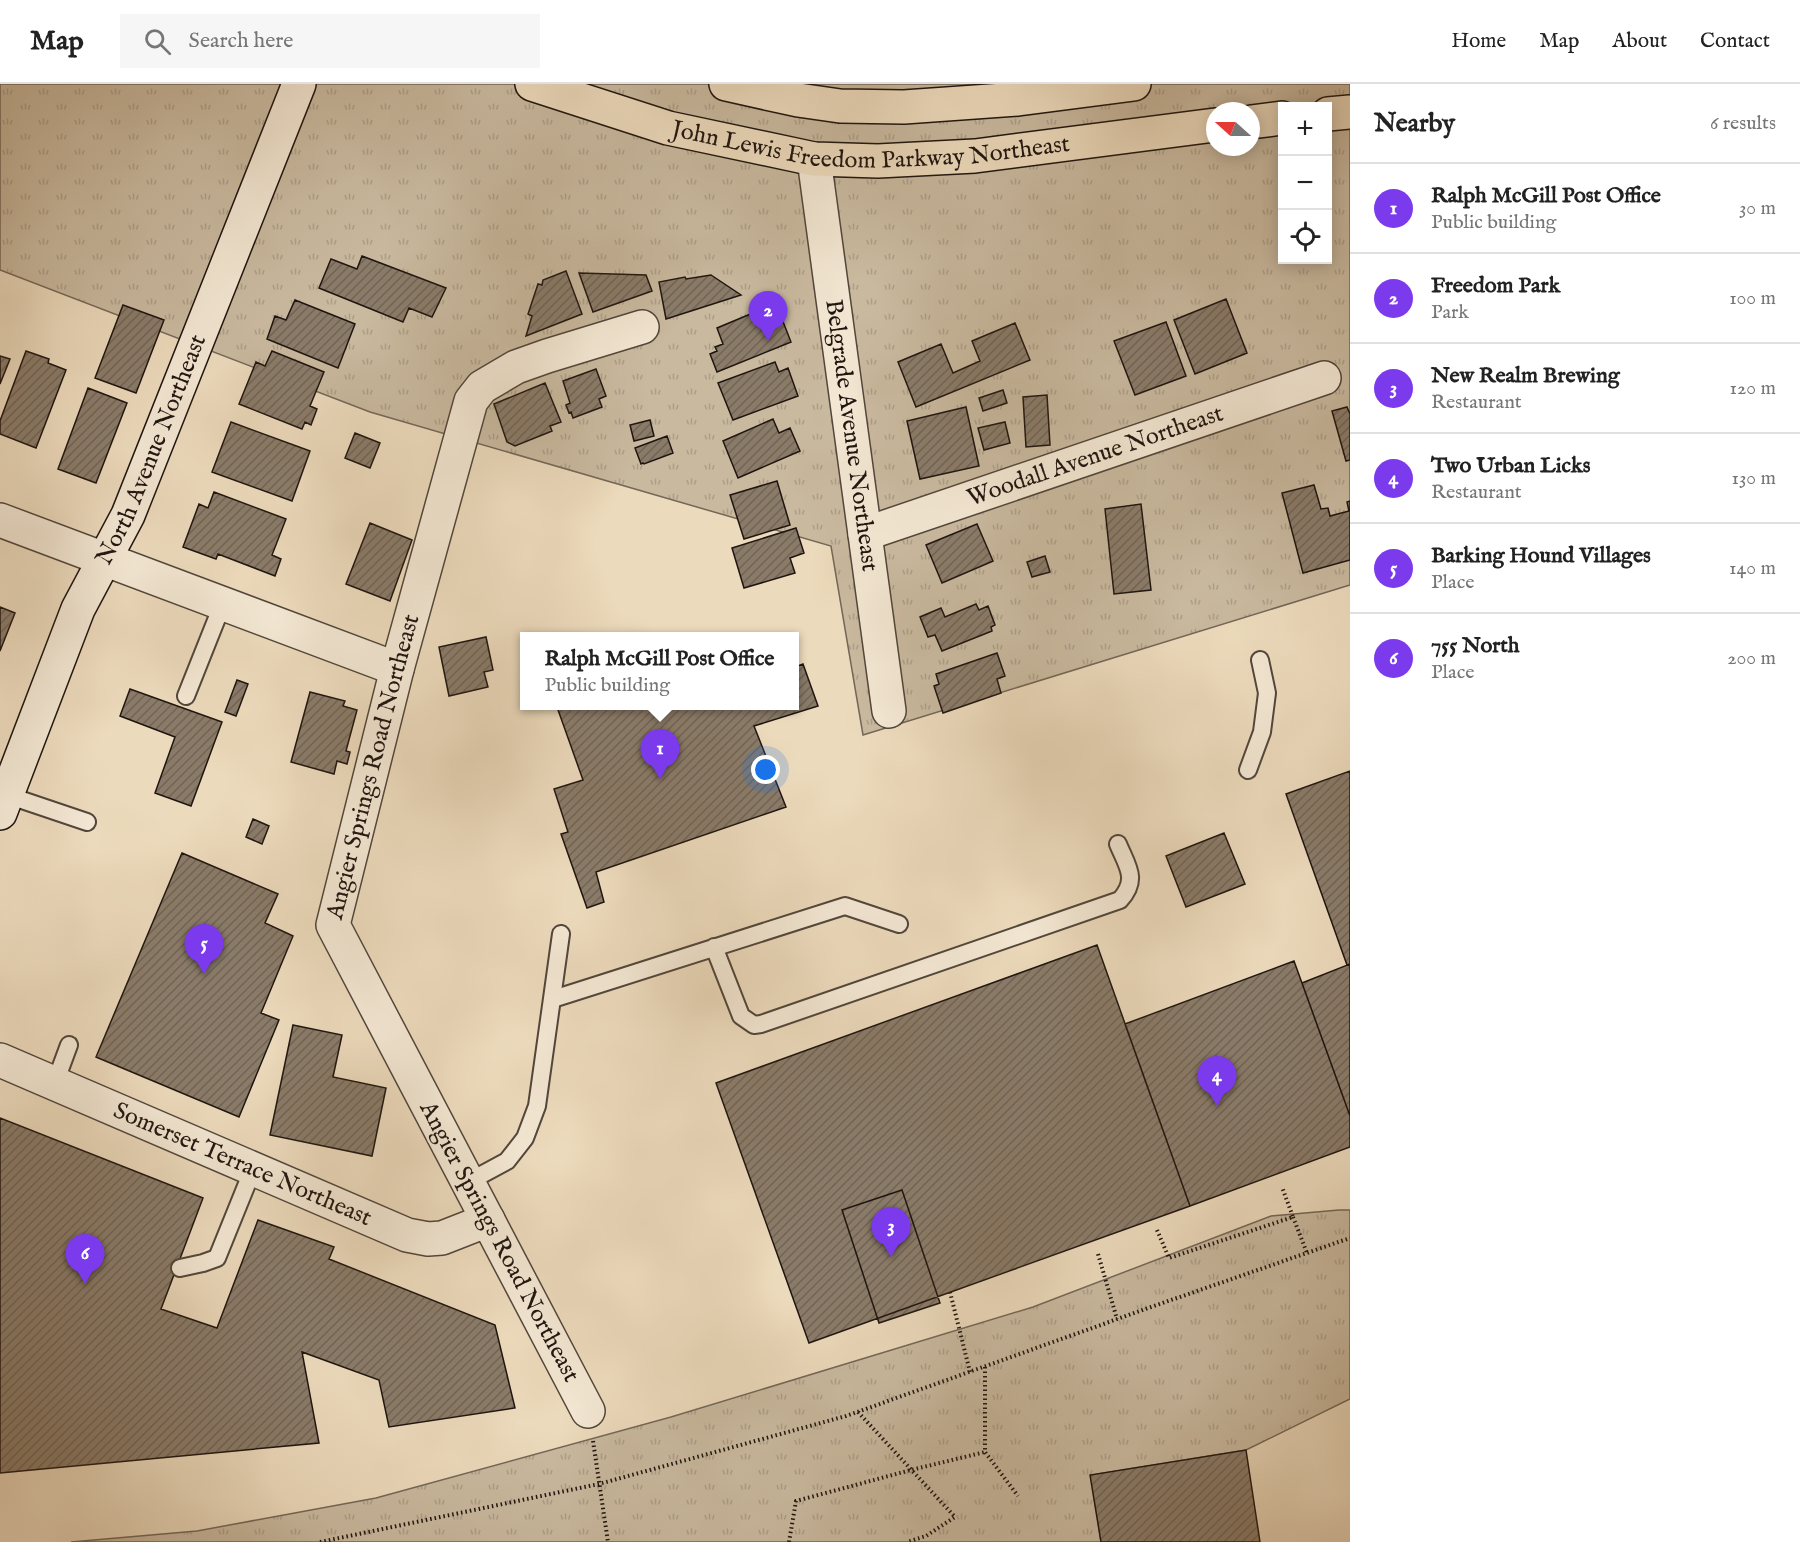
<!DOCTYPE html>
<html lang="en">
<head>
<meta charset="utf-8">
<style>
	:root { --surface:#fff; --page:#f6f6f6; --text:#222; --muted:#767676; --line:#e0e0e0; --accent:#7c3aed }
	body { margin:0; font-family:"IM FELL English",serif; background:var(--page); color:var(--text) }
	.controls { position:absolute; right:18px; top:18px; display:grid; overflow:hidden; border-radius:0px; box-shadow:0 3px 15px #0003 }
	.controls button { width:54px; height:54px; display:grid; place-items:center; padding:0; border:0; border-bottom:2px solid var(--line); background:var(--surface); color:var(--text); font:30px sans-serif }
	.compass { position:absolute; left:1206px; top:18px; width:54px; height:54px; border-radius:50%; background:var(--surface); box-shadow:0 3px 15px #0003; rotate:291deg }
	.you { position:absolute; left:766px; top:686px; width:21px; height:21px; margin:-15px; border:4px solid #fff; border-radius:50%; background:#1a73e8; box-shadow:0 0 0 9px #1a73e833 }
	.badge { display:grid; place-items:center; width:39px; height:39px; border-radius:50%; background:var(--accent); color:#fff; font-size:20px; font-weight:700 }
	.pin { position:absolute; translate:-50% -50px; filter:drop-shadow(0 2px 3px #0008) }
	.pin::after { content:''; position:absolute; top:32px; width:21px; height:18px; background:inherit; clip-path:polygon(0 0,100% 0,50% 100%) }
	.popup { position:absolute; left:520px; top:548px; width:279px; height:78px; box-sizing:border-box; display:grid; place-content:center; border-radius:0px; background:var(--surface); filter:drop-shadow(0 2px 4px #0005); font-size:20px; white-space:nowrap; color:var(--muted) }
	.popup b { font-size:22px; color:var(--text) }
	.popup::after { content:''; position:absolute; left:50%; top:100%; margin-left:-12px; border:12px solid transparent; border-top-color:var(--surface) }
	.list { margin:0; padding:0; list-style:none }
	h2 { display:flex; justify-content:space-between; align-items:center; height:78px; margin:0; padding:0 24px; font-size:26px }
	h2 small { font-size:20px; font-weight:400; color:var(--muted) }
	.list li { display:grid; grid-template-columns:39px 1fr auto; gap:18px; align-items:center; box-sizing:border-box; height:90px; padding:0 24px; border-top:2px solid var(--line) }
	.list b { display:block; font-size:22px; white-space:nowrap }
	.list p { margin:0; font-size:20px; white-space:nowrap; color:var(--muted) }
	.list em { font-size:20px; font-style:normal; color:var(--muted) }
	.icon { flex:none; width:33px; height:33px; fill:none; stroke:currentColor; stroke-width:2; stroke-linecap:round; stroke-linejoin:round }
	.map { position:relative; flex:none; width:1350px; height:1458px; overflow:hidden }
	header { display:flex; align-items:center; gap:36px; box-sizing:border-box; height:84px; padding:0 30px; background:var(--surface); border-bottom:2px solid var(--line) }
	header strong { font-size:28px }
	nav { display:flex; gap:33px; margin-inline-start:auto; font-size:21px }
	.search { width:420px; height:54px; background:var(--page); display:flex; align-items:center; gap:15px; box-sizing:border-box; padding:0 21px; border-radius:0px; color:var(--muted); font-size:22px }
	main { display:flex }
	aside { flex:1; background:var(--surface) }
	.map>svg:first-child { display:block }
</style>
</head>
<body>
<header>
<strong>Map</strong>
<div class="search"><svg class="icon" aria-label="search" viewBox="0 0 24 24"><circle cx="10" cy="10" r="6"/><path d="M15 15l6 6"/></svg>Search here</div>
<nav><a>Home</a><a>Map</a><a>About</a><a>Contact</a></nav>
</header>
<main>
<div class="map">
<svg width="1350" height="1458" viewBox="0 0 1350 1458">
	<defs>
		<pattern id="park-tufts" width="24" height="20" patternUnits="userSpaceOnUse" patternTransform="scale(1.5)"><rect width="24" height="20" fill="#c9b99f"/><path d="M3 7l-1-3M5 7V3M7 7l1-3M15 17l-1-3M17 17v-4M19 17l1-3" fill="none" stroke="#ac9e88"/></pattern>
		<pattern id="building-hatch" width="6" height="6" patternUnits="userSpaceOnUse" patternTransform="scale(1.5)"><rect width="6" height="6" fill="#8a7b69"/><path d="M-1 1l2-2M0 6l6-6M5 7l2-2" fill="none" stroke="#706455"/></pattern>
	</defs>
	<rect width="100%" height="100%" fill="#ecdabc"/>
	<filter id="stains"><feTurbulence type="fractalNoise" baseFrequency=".00333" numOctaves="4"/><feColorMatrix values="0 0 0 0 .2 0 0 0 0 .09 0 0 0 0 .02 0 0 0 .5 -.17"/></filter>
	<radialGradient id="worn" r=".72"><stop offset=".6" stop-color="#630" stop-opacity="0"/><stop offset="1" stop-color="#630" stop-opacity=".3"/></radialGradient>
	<path fill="url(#park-tufts)" stroke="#746758" stroke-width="1.5" fill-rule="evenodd" d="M0,0H1350V501L863,651L831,462L370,328L0,186ZM1282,22H1328V176H1282ZM1215,27H1251V63H1215Z
		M1339,1126H1350V1315L1246,1366L1091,1391L1101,1458H71L197,1447L376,1414L671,1333L1033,1223L1271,1132Z"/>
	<path fill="url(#building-hatch)" stroke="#1f1510" stroke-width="1.5" d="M362,172L446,204L432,233L409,224L403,238L319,204L331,175L357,185Z
		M566,187L582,230L526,252L532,232L528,230L538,200L542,201L543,196Z
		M579,189L646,191L652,207L593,228Z
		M711,191L741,211L666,235L659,198L685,193L686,195Z
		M1226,215L1247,269L1195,290L1174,236Z
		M295,216L355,240L338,284L267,255L275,232L286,236Z
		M123,221L164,236L136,309L95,294Z
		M765,224L772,239L782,235L791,258L717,288L710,270L717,267L715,263L723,260L717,244Z
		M1166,238L1186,292L1135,311L1114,257Z
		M1015,239L1030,276L916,323L898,278L941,260L953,289L980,277L972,257Z
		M26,267L49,275L48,279L66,286L36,364L0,350V337Z
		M272,267L324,288L310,322L317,325L311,341L305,338L302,345L239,320L256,278L265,282Z
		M0,272L10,275L0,300Z
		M775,278L779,288L788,284L798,312L733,336L718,299Z
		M596,285L606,312L599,315L602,323L573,334L571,328L569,329L566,321L570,319L563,297Z
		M545,299L561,338L550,342L552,347L515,362L507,358L494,320Z
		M88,304L127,319L96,399L58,385Z
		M1003,306L1007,319L983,327L979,314Z
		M1047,311L1050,361L1026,363L1023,313Z
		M966,323L979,382L920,395L907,337Z
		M1347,323L1350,330V376L1346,377L1332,327Z
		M773,335L779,349L790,344L800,367L738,394L723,357Z
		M650,336L654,352L634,357L630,341Z
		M231,338L310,367L292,417L212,388Z
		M1005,338L1010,359L984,366L978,344Z
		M355,349L380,359L370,384L345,374Z
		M667,352L673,369L644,380L643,379L641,380L635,364Z
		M777,397L790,441L744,455L730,411Z
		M1314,401L1321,425L1328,424L1330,432L1349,427L1347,418L1350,417V476L1303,489L1282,409Z
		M214,408L286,435L272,471L281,475L275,492L218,470L216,475L183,463L199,420L208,424Z
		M1141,420L1151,506L1114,510L1105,425Z
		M370,439L412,456L390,517L346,500Z
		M977,440L993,477L942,499L926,461Z
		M796,444L804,469L790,474L795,489L744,504L732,464Z
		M1045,472L1050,488L1032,493L1027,478Z
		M976,520L979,526L988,522L995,541L991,543L992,547L942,567L935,551L928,553L920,533L941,524L945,533Z
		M0,523L15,529L0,567Z
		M486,553L493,586L484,588L488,603L449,612L439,563Z
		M997,569L1005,592L997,595L1001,609L943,629L934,602L939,600L936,590Z
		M803,580L818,622L754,642L786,723L596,788L604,818L587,824L561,750L568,748L554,705L583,696L557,623L795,622V583Z
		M237,596L248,600L236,632L225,628Z
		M130,605L222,638L191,722L155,709L175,653L120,632Z
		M310,608L345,617L343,622L357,626L346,667L350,668L347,680L337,677L334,690L291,678Z
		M1350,687V880L1347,881L1286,710Z
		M253,735L269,742L262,760L246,753Z
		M1224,749L1245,800L1186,823L1166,772Z
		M182,769L278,810L265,839L293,852L261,929L279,936L239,1033L96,973Z
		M1097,861L1190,1122L809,1259L716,999Z
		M1294,877L1350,1032V1063L1190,1122L1125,940Z
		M1350,880V1032L1302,899Z
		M293,941L342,951L333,993L386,1004L372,1072L270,1051Z
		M0,1034L203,1114L161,1225L217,1244L258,1136L334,1163L329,1175L495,1241L515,1324L389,1343L379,1296L302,1268L319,1359L0,1389Z
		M902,1106L940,1219L879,1239L842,1126Z
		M1246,1366L1260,1458H1101L1090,1391Z"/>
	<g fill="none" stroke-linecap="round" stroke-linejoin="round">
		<g stroke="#52463b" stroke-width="20">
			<path id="service" d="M186,612L223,519
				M1248,686L1262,648L1267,609L1260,576
				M7,711L87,738
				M714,863L741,932L754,941L761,940L1120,816C1139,795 1127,782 1118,760
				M553,915L845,822L899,840
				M55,999L69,961
				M468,1098L507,1077L525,1054L537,1022L561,850
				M180,1184L203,1179L217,1174L253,1085"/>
		</g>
		<g stroke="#52463b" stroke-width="36">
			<g id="minor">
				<path id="s1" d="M814,75L889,627"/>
				<path d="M0,436L397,585"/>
				<path id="s2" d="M865,450L1324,294"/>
				<path id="s3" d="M0,976L407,1151L428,1155L442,1154L488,1136"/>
				<path id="s4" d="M588,1327L333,841L397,585L471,317L482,303L516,283L547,272L642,243"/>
			</g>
		</g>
		<g stroke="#1f1510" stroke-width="36">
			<g id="secondary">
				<path id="s5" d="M0,729L78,525L128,431L299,0"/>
			</g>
		</g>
		<g stroke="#1f1510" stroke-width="36">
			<g id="trunk">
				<path id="s6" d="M532,0L668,44L814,75L878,77L975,72L1215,41"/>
				<path d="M726,0L798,16L840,22L904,23L1018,15L1134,0"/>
				<path d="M1328,30L1350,28"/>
				<path d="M1251,38L1282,34"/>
			</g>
		</g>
		<path stroke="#1f1510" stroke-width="4" stroke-dasharray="1.5 3" stroke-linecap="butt" d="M1293,1133L1307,1169
			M1157,1146L1169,1174L1293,1133L1282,1103
			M1098,1170L1117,1235
			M950,1208L970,1288
			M985,1283V1368L1018,1412
			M858,1328L955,1433L926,1452L907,1458
			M593,1357L608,1458
			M320,1458L599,1400L846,1332L1151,1223L1350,1154
			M789,1458L796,1417L911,1386L985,1368"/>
		<use href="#service" stroke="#f3e7d3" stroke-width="16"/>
		<use href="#minor" stroke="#f3e7d3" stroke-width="33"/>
		<use href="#secondary" stroke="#f3e7d3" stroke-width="33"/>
		<use href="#trunk" stroke="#ecdabc" stroke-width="33"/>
	</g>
	<g text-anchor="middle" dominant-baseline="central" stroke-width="4.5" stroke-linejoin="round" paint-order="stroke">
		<g font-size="24" fill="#1f1510" stroke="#f3e7d3">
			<text stroke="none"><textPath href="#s6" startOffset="348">John Lewis Freedom Parkway Northeast</textPath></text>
			<text stroke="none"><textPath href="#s1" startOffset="279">Belgrade Avenue Northeast</textPath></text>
			<text stroke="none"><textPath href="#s5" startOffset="394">North Avenue Northeast</textPath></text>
			<text stroke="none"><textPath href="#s2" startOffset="243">Woodall Avenue Northeast</textPath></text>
			<text stroke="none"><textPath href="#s4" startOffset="712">Angier Springs Road Northeast</textPath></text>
			<text stroke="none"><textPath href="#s3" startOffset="264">Somerset Terrace Northeast</textPath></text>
			<text transform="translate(499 1158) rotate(62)">Angier Springs Road Northeast</text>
		</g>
	</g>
	<rect width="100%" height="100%" filter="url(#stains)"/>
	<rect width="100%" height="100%" fill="url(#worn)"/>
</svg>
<div class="controls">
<button>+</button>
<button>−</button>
<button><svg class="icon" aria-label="locate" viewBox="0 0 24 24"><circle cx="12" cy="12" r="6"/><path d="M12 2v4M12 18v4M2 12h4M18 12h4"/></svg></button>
</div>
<svg class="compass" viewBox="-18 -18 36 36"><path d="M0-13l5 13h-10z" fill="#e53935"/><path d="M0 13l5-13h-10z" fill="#767676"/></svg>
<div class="you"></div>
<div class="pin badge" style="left:660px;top:695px">1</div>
<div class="popup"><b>Ralph McGill Post Office</b>Public building</div>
<div class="pin badge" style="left:768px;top:257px">2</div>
<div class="pin badge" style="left:891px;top:1173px">3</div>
<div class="pin badge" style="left:1217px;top:1022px">4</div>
<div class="pin badge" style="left:204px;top:890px">5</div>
<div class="pin badge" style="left:85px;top:1200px">6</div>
</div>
<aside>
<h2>Nearby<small>6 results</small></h2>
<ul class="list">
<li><span class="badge">1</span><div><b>Ralph McGill Post Office</b><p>Public building</p></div><em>30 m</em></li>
<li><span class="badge">2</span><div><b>Freedom Park</b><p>Park</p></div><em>100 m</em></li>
<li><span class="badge">3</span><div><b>New Realm Brewing</b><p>Restaurant</p></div><em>120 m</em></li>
<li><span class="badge">4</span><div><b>Two Urban Licks</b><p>Restaurant</p></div><em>130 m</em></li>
<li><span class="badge">5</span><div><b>Barking Hound Villages</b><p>Place</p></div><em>140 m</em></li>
<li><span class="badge">6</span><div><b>755 North</b><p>Place</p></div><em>200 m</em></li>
</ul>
</aside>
</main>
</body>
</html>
